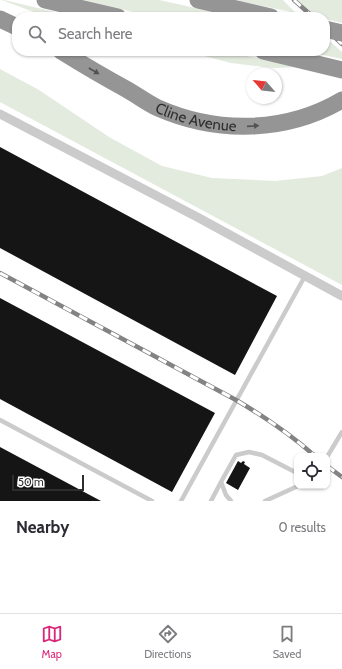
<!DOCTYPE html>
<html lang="en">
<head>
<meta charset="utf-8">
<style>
	:root { --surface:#fff; --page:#f7f7f7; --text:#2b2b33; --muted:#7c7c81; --line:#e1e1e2; --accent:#db2777 }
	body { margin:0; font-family:Cabin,sans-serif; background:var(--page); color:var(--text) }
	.controls { position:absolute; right:12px; bottom:12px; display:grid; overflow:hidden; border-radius:8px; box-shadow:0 1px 3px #0004 }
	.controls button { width:36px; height:36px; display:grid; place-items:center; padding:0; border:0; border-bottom:1px solid var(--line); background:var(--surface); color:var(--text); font:20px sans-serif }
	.compass { position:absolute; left:246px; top:68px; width:36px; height:36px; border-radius:50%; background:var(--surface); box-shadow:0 1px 3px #0004; rotate:298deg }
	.scale { position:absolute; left:12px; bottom:10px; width:72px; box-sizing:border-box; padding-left:4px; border:2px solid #2e2e2e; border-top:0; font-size:11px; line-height:14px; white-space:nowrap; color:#2e2e2e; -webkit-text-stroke:3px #fff; paint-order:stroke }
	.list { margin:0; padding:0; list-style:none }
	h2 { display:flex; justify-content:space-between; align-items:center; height:52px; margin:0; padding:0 16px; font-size:17px }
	h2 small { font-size:13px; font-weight:400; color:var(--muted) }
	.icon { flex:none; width:22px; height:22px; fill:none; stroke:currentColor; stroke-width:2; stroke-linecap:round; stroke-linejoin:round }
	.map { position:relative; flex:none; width:342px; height:501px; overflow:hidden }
	.search { position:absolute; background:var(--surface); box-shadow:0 1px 3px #0004; left:12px; right:12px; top:12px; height:44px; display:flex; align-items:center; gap:10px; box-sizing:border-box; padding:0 14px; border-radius:16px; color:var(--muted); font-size:15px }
	.sheet { height:112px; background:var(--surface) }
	nav { display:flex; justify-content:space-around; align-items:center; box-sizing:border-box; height:56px; border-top:1px solid var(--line); background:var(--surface); font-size:11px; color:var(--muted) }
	nav a { display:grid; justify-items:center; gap:2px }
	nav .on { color:var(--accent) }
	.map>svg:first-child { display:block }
</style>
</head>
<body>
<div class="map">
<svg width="342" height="501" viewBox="0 0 342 501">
	<rect width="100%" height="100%" fill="#fff"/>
	<path fill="#e3eade" d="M2,0H4L76,17H47Z
		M84,0H159L237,17H154Z
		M237,0H283L296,13L240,1Z
		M298,0H342V23L325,19V17H315Z
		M325,37L342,52V59L304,51H325Z
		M185,51H222L300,67L274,68L231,63Z
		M0,69L39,90L109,137L162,166L212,178L275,181L322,176L342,168V285L0,102Z"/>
	<path fill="#151515" d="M0,147L277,296L235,375L0,248Z
		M0,298L215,413L172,492L0,399Z
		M0,447L101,501H0Z
		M238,461L241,463L243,461L245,462L244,464L250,468L238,490L226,483Z"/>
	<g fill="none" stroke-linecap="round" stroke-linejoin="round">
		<path stroke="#cbcbcb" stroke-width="4.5" d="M0,420L152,501
			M327,457L342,432
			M181,501L305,276
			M211,501L221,482
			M231,501L226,495L221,482L236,455L249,452L262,455L297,473
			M265,501L298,486"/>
		<path stroke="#cbcbcb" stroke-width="9" d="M0,114L199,218L342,296"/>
		<g stroke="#959595" stroke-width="17">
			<path d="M45,0L118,17"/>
			<path d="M198,0L271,17"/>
			<path d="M0,19L17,27"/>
			<path id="s1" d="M61,51C82,64 104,77 126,89C137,95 147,103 158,108C217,134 286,133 342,100"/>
			<path d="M263,51L342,70"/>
		</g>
		<g stroke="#838383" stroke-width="4.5">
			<path id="rail" d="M294,0L313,17
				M325,28L342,44
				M0,273L236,400C265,417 291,435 315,456
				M327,466L342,477"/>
		</g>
		<use href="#rail" stroke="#fff" stroke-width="3" stroke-dasharray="9" stroke-linecap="butt"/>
		<path stroke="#959595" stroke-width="17" d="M325,29L342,33"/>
	</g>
	<defs><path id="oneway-solid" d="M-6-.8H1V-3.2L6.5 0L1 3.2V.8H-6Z"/></defs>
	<g fill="#525252">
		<use href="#oneway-solid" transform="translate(94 71) rotate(30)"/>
		<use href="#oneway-solid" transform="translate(253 126) rotate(-4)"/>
	</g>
	<g text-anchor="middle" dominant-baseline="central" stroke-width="4" stroke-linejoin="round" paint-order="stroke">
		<g font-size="15" fill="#2e2e2e" stroke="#fff">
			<text stroke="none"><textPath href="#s1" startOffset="152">Cline Avenue</textPath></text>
		</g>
	</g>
</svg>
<div class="controls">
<button><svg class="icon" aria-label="locate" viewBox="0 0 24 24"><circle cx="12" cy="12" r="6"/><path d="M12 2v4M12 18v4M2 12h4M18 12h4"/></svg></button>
</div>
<svg class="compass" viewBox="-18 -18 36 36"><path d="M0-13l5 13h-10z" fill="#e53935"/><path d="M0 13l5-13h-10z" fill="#7c7c81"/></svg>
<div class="scale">50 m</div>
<div class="search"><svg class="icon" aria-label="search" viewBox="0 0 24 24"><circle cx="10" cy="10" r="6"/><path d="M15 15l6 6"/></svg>Search here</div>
</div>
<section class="sheet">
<h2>Nearby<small>0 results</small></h2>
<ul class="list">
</ul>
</section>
<nav>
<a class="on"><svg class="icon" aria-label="map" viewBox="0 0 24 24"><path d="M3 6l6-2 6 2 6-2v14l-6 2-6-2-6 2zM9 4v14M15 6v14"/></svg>Map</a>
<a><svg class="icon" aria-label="directions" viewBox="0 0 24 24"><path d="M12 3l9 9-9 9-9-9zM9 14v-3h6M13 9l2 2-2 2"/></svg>Directions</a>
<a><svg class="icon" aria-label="saved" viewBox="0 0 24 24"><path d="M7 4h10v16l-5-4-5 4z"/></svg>Saved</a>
</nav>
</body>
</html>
